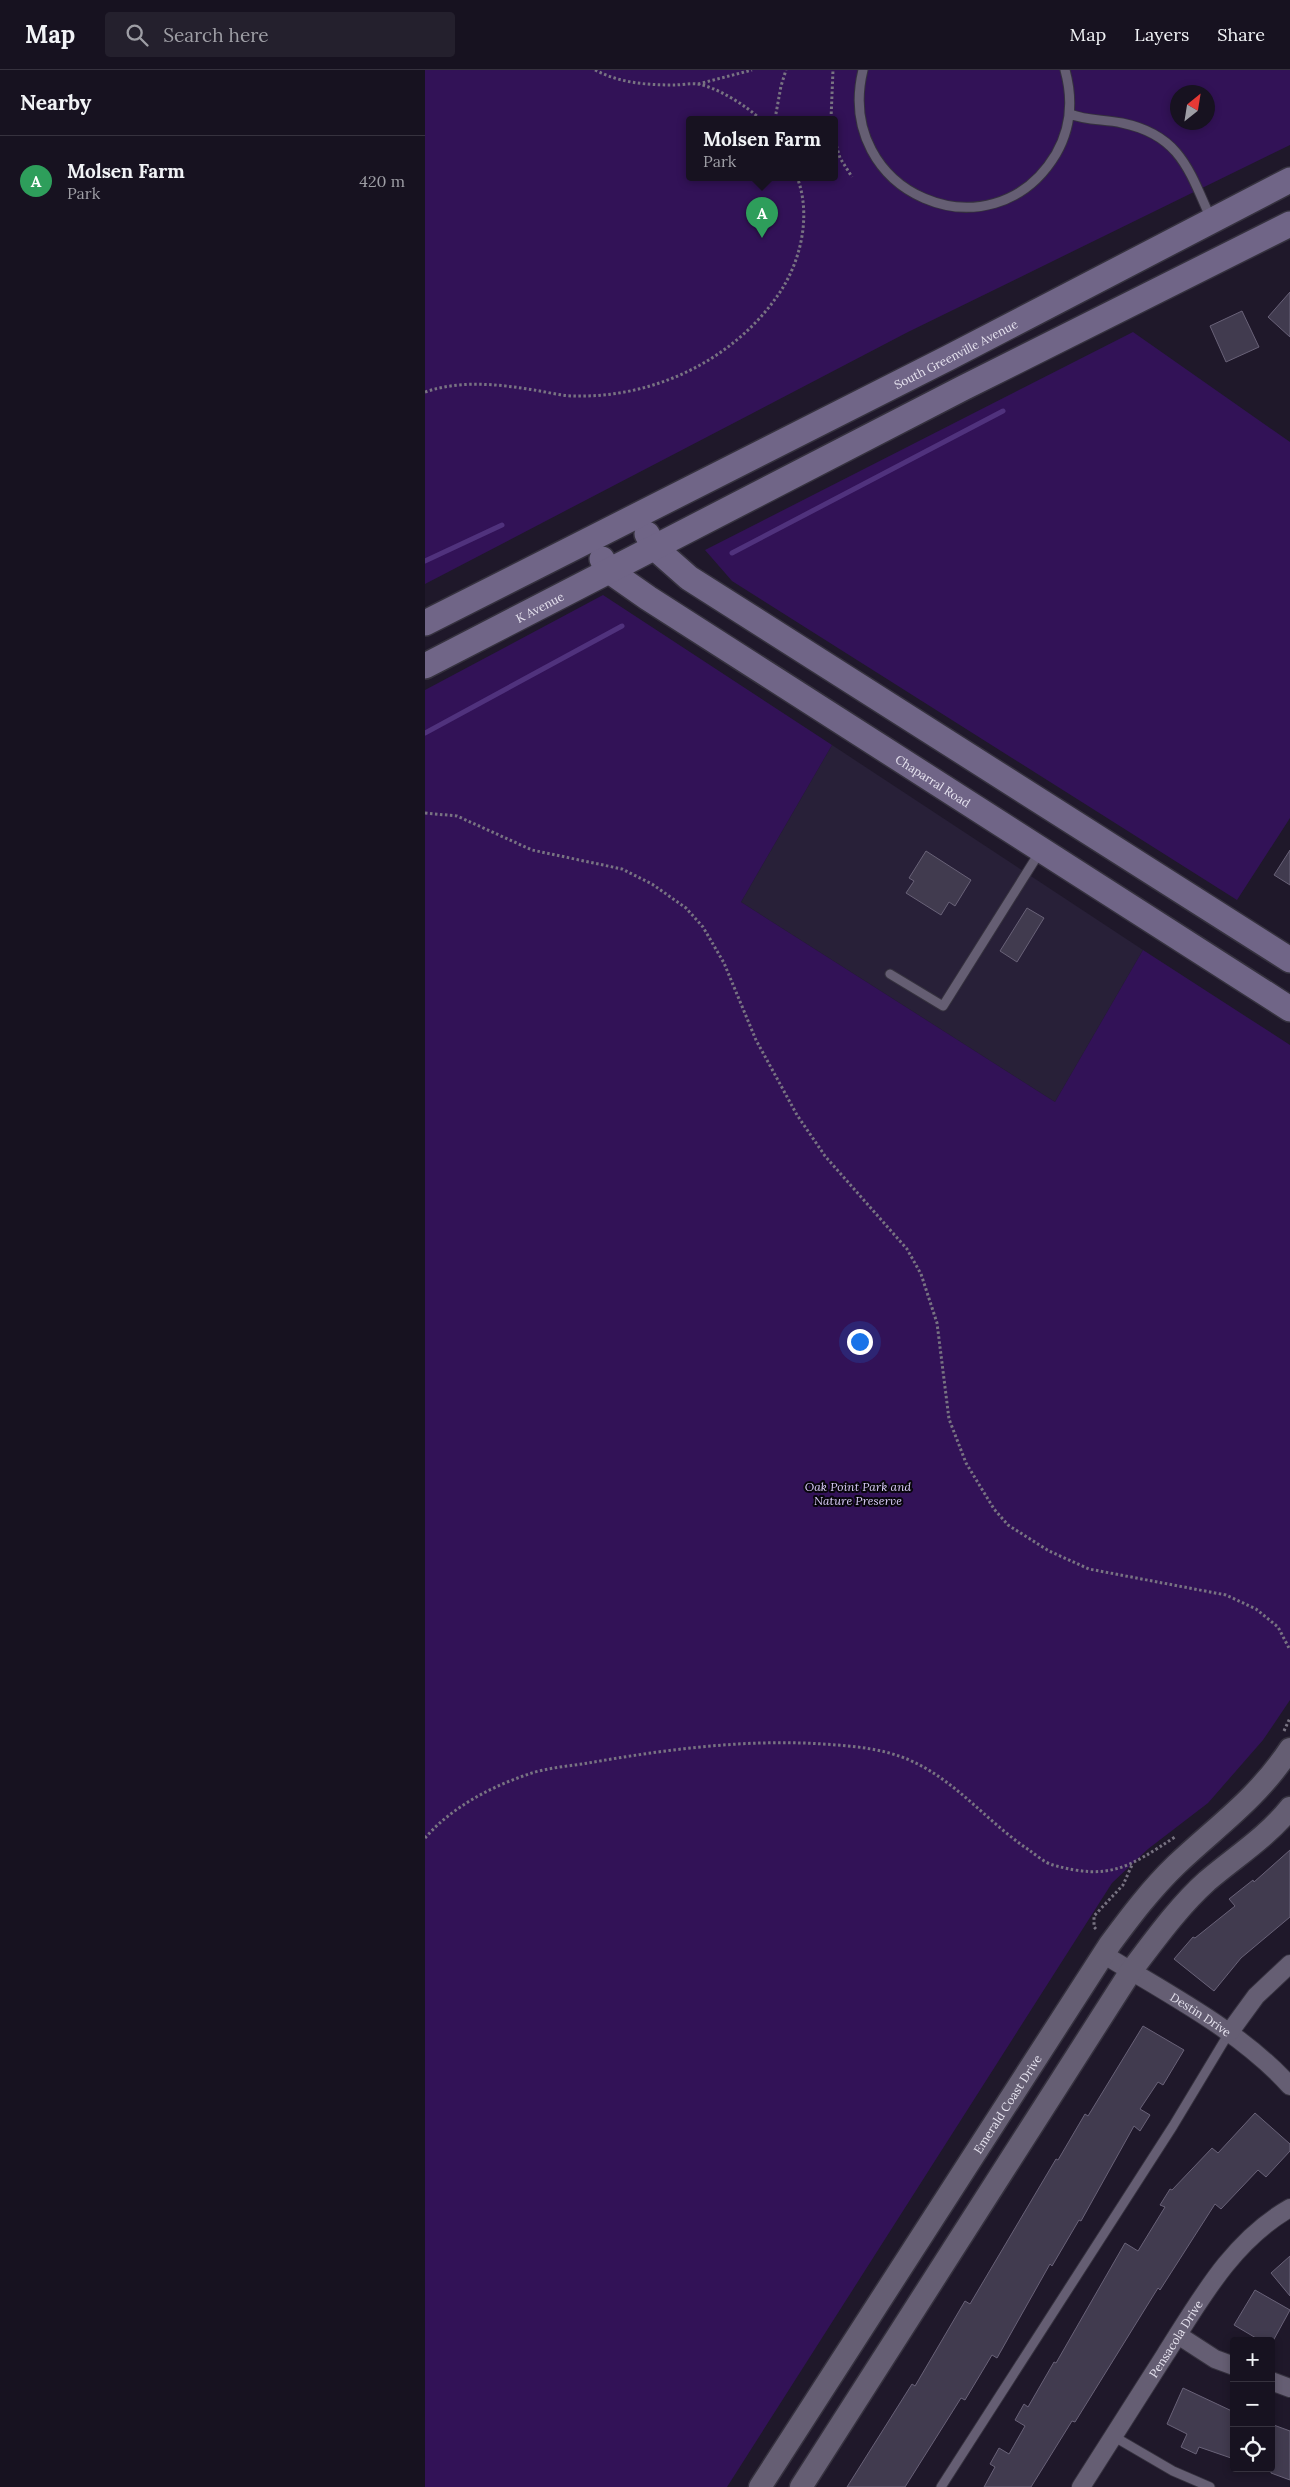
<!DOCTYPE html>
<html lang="en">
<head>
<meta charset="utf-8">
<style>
	:root { --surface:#171220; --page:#24202d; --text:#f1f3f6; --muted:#9e9ea5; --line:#36323e; --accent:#abc716 }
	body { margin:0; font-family:Lora,serif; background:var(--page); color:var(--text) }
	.controls { position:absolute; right:15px; bottom:15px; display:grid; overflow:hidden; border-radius:5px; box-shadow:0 2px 8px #0003 }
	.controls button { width:45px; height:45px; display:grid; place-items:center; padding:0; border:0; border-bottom:1px solid var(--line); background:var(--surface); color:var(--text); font:25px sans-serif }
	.compass { position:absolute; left:745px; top:15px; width:45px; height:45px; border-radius:50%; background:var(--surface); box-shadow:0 2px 8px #0003; rotate:30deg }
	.you { position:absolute; left:434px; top:1271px; width:18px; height:18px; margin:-12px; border:4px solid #fff; border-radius:50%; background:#1a73e8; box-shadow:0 0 0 8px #1a73e833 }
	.badge { display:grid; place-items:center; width:32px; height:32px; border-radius:50%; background:var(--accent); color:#fff; font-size:16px; font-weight:700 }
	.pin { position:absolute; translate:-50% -41px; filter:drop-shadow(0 1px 2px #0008) }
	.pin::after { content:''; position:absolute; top:26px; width:18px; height:15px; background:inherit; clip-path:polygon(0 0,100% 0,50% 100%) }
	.popup { position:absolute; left:261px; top:46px; width:152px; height:65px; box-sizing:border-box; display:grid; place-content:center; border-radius:5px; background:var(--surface); filter:drop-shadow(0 1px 4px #0005); font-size:16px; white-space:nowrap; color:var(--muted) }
	.popup b { font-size:19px; color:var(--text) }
	.popup::after { content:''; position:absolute; left:50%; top:100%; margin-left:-10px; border:10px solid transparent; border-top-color:var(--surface) }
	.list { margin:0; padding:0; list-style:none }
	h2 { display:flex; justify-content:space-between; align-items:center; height:65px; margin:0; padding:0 20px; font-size:21px }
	h2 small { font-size:16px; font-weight:400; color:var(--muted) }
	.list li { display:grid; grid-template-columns:32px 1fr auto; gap:15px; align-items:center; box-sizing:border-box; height:90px; padding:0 20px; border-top:1px solid var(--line) }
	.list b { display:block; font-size:19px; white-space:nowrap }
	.list p { margin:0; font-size:16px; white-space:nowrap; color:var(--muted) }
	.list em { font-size:16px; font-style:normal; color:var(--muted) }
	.icon { flex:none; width:28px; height:28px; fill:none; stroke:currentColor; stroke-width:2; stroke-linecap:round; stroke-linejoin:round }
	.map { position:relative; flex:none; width:865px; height:2417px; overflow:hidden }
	header { display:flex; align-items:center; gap:30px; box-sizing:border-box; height:70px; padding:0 25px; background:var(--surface); border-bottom:1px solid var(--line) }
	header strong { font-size:24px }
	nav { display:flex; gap:28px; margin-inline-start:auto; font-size:18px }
	.search { width:350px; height:45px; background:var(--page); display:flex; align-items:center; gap:12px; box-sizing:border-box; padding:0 18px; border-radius:5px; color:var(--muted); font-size:19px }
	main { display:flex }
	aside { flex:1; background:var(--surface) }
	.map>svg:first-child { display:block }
</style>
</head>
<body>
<header>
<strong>Map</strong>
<div class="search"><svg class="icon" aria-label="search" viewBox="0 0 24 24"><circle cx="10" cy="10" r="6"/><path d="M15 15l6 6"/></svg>Search here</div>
<nav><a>Map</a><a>Layers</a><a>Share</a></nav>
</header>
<main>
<aside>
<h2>Nearby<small></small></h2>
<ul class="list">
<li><span class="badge" style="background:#2e9e5b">A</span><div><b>Molsen Farm</b><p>Park</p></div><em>420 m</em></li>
</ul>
</aside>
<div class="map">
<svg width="865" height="2417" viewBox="0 0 865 2417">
	<rect width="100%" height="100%" fill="#1f182a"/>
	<path fill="#282038" d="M407,675L718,880L630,1032L316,832Z"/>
	<path fill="#321257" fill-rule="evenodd" d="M0,0H865V75L483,262L0,514ZM752,22H782V52H752ZM264,49H410V107H264Z
		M708,262L865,372V748L812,830L307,511L280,480Z
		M178,525L407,675L316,832L630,1032L718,880L865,975V1630L838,1670L783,1733L723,1779L687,1813L302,2417H0V620Z"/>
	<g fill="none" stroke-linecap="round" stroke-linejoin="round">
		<path stroke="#50327d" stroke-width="5" d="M307,483L578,341
			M0,491L77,455
			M0,663L197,556"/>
	</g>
	<path fill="#413b4f" stroke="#696278" d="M865,222V267L843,247Z
		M817,241L834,277L801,292L785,256Z
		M865,780V815L849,805Z
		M501,781L546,810L530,836L524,832L516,845L481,823L489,811L484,808Z
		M602,838L619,848L592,892L575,881Z
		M865,1780V1847L816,1888L789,1921L749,1889L768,1867L770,1868L810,1836L804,1829L828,1810L829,1812Z
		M718,1956L759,1980L738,2015L733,2012L715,2039L725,2045L715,2061L709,2056L656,2151L654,2150L627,2196L625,2194L572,2288L567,2285L540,2330L536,2328L480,2417H422L487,2314L490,2316L540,2231L545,2234L631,2089L633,2090L660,2044L663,2046Z
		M830,2043L865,2074V2081L841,2107L833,2100L796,2139L790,2134L735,2220L733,2218L650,2352L647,2351L606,2417H559L570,2397L565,2394L574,2378L584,2384L600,2356L590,2350L599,2334L603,2337L629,2292L631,2293L700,2173L713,2181L740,2137L735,2135L745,2119L747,2120L787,2078L793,2083Z
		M865,2186V2226L846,2203Z
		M830,2220L865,2240L848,2271H836L809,2255Z
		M758,2318L809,2342V2389L774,2377L771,2384L756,2377L762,2364L742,2354Z
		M846,2354L865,2361V2410L846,2403Z"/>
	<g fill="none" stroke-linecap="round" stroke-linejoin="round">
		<g stroke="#35313e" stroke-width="11">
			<path id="service" d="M438,0C408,123 567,191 631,84C646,58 648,29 640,0
				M645,44C662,51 679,49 697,53C755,65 764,100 786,149
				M465,904L518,936L616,780
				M688,2366L748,2401L785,2417
				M516,2417L748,2056L804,1963"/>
		</g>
		<g stroke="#35313e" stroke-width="20">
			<g id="minor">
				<path id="s1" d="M678,1884C741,1923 816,1961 865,2016"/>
				<path d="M804,1963L831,1926L865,1894"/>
				<path d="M753,2265L790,2289L809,2296"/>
				<path d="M846,2311L865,2318"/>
				<path id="s2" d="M656,2417C684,2373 712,2329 740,2285C775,2230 807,2171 865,2138"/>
			</g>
		</g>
		<g stroke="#35313e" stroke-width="25">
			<g id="tertiary">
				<path id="s3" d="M335,2417L685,1874C705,1847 726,1819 751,1795C793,1755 831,1730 865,1679"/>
				<path d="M376,2417L706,1901C729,1871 753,1837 782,1811C810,1787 842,1767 865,1738"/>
			</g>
		</g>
		<g stroke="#35313e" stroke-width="28">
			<g id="secondary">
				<path d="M222,464L230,478L264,508L865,890"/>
				<path id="s4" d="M177,489L183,500L223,528L865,939"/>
				<path id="s5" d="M0,553L523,288L865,110"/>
				<path id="s6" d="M0,596L538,318L865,154"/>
			</g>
		</g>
		<path stroke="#787382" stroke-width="3" stroke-dasharray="2.5 2.5" stroke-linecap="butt" d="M170,0C195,13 221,15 249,15C256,15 265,13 272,14C290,16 322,36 335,49
			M273,14L327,0
			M350,49L356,16L361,0
			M406,49L408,0
			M410,71L415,88L427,107
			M0,322C36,310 72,314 109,320C122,322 137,326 150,326C231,328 313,288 357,219C377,187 386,143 372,107
			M0,743L32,746L107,780L197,799L227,814L261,838L278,857L299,893L331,970L372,1045L400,1086L482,1179L496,1204L512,1253L524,1349L541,1393L569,1439L583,1455L624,1481L664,1499L801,1525L831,1539L853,1557L865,1580
			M859,1661L865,1648
			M0,1768C27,1737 65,1717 104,1704C124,1697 148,1696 169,1692C244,1679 322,1669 398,1674C427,1676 455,1678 482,1689C530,1709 562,1752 604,1780C611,1785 620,1793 628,1795C685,1811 704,1797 750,1767
			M671,1859L669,1857V1846L698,1815L707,1795"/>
		<use href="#service" stroke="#655e73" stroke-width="9"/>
		<use href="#minor" stroke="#655e73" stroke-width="18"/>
		<use href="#tertiary" stroke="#655e73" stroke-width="22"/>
		<use href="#secondary" stroke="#706587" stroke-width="25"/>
	</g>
	<g text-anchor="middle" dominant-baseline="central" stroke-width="4" stroke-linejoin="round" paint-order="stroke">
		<g font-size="12" fill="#e7e4f0" stroke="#08060d">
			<text stroke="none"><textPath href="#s5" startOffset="595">South Greenville Avenue</textPath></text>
			<text stroke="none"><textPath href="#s6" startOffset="129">K Avenue</textPath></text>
			<text stroke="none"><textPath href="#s4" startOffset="400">Chaparral Road</textPath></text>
			<text stroke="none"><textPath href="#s1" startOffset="115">Destin Drive</textPath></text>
			<text stroke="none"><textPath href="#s3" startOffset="456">Emerald Coast Drive</textPath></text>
			<text stroke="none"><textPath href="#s2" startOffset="176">Pensacola Drive</textPath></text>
		</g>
		<g font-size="12" font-style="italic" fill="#daccf8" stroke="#08060d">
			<text x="433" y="1416">Oak Point Park and<tspan x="433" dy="14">Nature Preserve</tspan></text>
		</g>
	</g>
</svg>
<div class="controls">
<button>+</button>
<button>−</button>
<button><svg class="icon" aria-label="locate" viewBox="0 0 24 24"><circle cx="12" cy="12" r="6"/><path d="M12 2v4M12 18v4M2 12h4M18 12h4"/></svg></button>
</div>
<svg class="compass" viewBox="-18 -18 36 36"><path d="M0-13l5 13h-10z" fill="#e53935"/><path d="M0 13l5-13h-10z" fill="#9e9ea5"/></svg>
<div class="you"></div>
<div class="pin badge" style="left:337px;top:168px;background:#2e9e5b">A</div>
<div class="popup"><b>Molsen Farm</b>Park</div>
</div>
</main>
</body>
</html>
